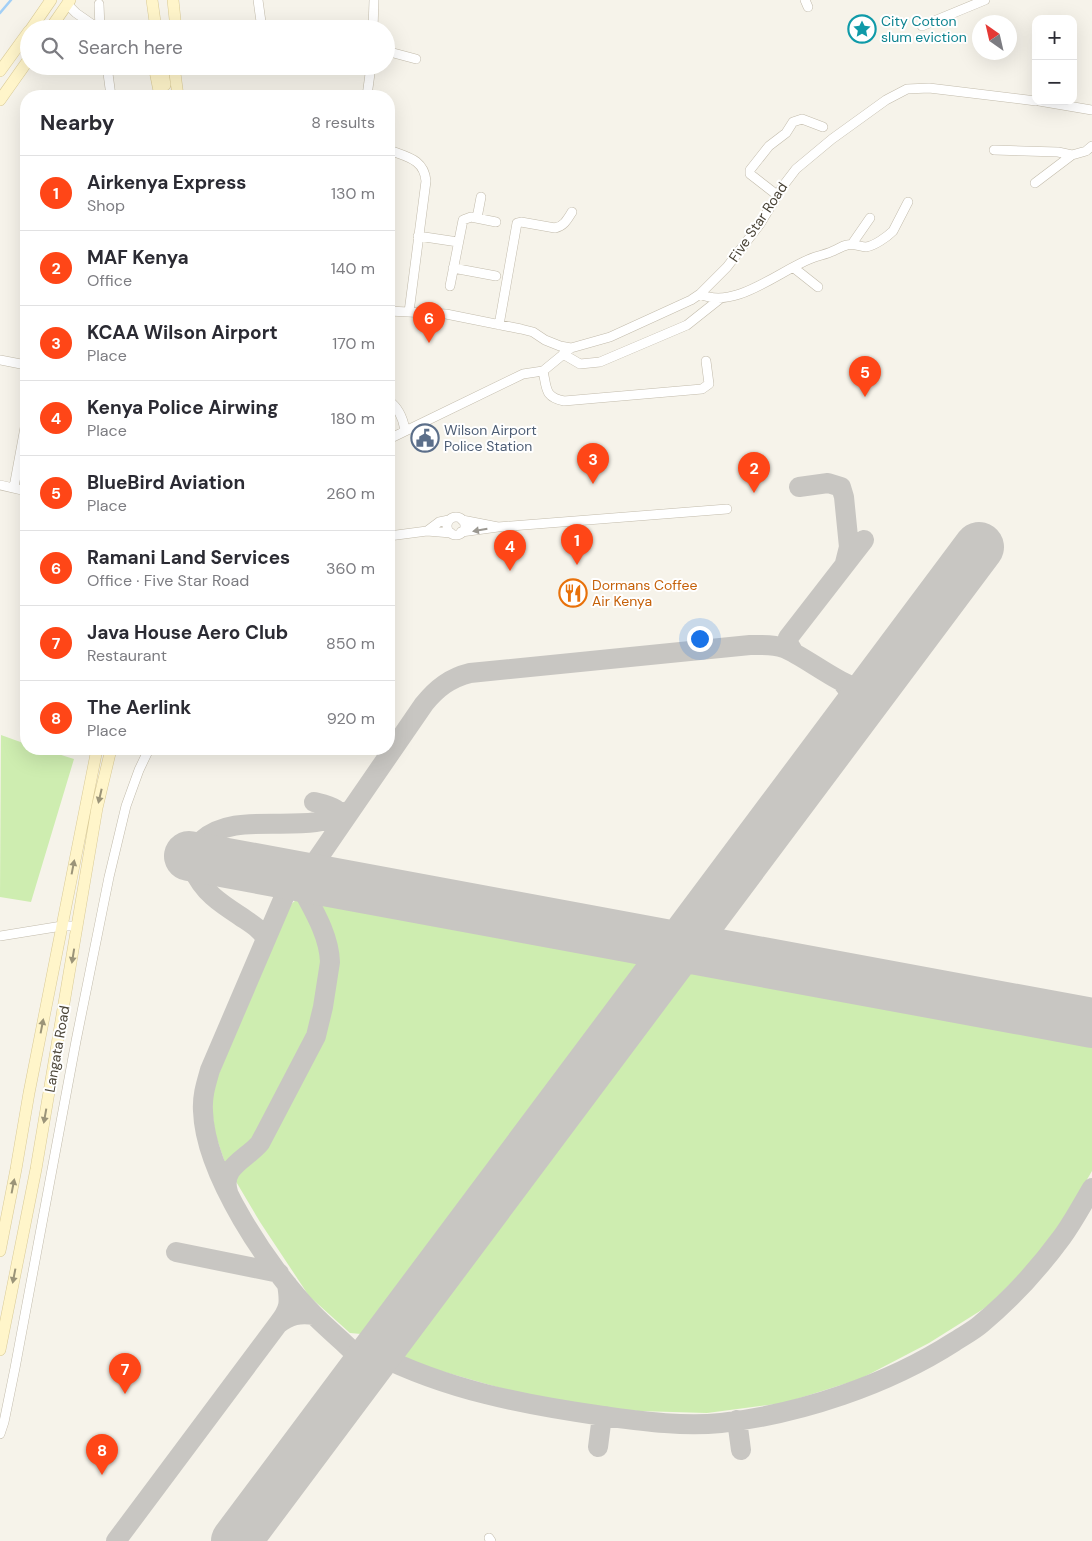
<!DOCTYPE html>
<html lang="en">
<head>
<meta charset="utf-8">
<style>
	:root { --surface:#fff; --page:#f2f2f3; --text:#2b2b33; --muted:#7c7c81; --line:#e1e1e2; --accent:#ff4617 }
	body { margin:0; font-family:"DM Sans",sans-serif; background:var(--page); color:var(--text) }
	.controls { position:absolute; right:15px; top:15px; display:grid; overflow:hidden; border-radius:10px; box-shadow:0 5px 20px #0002 }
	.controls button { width:45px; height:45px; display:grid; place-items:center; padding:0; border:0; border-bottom:1px solid var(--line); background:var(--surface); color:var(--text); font:25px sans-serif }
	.compass { position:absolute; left:972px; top:15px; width:45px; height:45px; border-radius:50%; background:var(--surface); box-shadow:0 5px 20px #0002; rotate:326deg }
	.you { position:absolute; left:699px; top:638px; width:18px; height:18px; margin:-12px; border:4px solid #fff; border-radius:50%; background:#1a73e8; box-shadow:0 0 0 8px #1a73e833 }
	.badge { display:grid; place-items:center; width:32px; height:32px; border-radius:50%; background:var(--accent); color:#fff; font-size:16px; font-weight:700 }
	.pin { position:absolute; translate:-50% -41px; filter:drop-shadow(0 1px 2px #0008) }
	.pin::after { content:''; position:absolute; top:26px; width:18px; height:15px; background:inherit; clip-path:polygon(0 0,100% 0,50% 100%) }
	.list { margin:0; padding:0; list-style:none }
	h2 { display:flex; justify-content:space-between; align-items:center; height:65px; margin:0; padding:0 20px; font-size:21px }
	h2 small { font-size:16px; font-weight:400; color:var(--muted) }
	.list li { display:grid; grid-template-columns:32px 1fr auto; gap:15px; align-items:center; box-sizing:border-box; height:75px; padding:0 20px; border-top:1px solid var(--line) }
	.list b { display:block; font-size:19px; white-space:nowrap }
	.list p { margin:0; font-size:16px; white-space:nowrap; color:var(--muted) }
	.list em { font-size:16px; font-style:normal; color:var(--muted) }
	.icon { flex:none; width:28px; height:28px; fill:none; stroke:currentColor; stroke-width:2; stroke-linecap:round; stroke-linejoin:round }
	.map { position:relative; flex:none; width:1092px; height:1541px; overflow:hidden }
	.search { position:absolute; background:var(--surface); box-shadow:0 5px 20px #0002; left:20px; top:20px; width:375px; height:55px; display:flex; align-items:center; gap:12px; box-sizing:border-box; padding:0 18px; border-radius:28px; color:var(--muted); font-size:19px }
	.panel { position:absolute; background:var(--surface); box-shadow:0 5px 20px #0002; left:20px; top:90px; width:375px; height:665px; border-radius:20px }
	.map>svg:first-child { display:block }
</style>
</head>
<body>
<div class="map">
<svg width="1092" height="1541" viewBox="0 0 1092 1541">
	<rect width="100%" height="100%" fill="#f6f3ea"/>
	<path fill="#ceedb0" d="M1,735L26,744V749H42L74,759L31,902L0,897Z
		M309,896L636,959L641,963L644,969L372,1335L350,1333L309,1296L260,1222L225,1163L215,1133L212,1110L213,1088L280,924C288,909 291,898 309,896Z
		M687,970L914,1008L1092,1042V1171L1065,1217L1031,1263L988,1306L929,1343L860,1379L784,1403L707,1413L638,1411L556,1404L434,1369L393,1355Z"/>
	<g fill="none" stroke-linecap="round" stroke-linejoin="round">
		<path stroke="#a2cff6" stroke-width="2.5" d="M0,13L11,0"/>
		<path stroke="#c8c6c2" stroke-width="20" d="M799,487L828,483L841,487L844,497L849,547L845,563
			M794,653L788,643V638L864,540
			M841,681C851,692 855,701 852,715
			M314,802C326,805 346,808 340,825
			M201,841C237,807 308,839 350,810
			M193,869C203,892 220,903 240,916C250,923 260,928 266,939
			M328,882C321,877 313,871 316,861L424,704C437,688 450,678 470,673L750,645C762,645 773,644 784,648C806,657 843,688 864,689C869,690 871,688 875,685
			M328,882L300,885L287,890L210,1070C206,1084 202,1096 203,1111C205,1174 269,1269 312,1313C327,1329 345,1342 359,1358L358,1373L343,1398
			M228,1192C220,1167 247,1159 260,1143L316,1036L323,1007L330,962C329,934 312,908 300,885
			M176,1252L279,1273
			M287,1284C290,1303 290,1309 278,1324C290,1315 299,1313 314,1315
			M376,1354C447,1390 525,1405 603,1416C641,1421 682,1427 721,1423C800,1414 887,1385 954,1342C963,1336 973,1331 981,1324C1010,1300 1040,1267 1062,1237C1073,1222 1082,1205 1092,1188
			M737,1420L741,1450
			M598,1447L602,1416
			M116,1541L278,1324"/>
		<path stroke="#c8c6c2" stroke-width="50" d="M189,856L1092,1023
			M236,1541L979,547"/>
		<g stroke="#c2bbab" stroke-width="10">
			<path id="street" d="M258,0L262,29
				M805,0L808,7
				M67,4L76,13L99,29
				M99,4L100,29
				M922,26L985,0
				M373,29L374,0
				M386,51L416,59
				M107,66L111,96
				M367,96L371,66
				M1039,101L1092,110
				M389,150C407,157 424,159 426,181L409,312
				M994,150L1058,152L1072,155
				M1035,183L1072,155L1086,151L1092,146
				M777,195L750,174V170L769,146L786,133L793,122L802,119L823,127
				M477,218L481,197
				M418,236L458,242
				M852,244L870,218
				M453,268L496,276
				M794,268L818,287
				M450,286L463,220L471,217L496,222
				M700,294C736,311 782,268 815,257C821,255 827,254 833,251C838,249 842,246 847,245C854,243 860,247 866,247C874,246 887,237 893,231L908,202
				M389,311L446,314L521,329L533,332L545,340L560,346L571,348L610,337L691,300L700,294L727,267L760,224L783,186L796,169L832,139L886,100L907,89L929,88L1036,101
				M499,325L517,223L521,222L555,228C564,226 567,220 572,212
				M563,354L580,364L600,362L687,325L721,298
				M0,360L26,365
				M543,371C547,388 544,397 564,401L702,389L709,384L706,361
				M389,401C399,408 403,418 405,430
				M389,439L523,374L543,371L571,348
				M0,485L26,491
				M14,487L26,422
				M447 526a9 9 0 1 1 18 0a9 9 0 1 1-18 0Z
				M449,520L439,522L427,531L451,533
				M498,527L727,509
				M461,532L498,527L462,520
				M389,536L427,531
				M0,936L62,926H77
				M0,1434L4,1422L15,1368L76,1041L109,877L126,806L139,770L149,749
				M489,1538L491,1541"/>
		</g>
		<g stroke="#d9ca96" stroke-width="12">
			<path id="secondary" d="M152,0L156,29
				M173,0L176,29
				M31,29L51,0
				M50,29L70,0
				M154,66L160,96
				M162,66L165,85
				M174,66L178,96
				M0,71L29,31
				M0,100L29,59
				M0,1251L16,1169L29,1093L97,749
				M0,1350L36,1169L97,808L111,749"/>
		</g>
		<use href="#street" stroke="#fff" stroke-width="9"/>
		<use href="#secondary" stroke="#fff5ca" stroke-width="11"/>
	</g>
	<defs><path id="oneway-solid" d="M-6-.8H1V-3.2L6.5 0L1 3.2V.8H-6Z" transform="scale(1.25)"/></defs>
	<use fill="#9b9891" href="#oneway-solid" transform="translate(480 530) rotate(170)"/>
	<g fill="#9b9479">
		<use href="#oneway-solid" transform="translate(100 796) rotate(103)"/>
		<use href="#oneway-solid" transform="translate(73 867) rotate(-79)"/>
		<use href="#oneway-solid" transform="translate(73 956) rotate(99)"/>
		<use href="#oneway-solid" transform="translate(42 1026) rotate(-79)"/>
		<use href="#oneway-solid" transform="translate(45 1116) rotate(100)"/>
		<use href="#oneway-solid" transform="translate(13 1186) rotate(-79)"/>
		<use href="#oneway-solid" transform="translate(14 1276) rotate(101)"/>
	</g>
	<defs>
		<g id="sight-ring" transform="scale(1.4375)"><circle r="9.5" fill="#fff" stroke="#0f9aa8" stroke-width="1.5"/><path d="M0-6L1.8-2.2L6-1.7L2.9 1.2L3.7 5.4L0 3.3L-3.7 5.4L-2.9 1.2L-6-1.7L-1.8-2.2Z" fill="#0f9aa8"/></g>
		<g id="civic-ring" transform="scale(1.4375)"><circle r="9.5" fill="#fff" stroke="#5c6f8a" stroke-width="1.5"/><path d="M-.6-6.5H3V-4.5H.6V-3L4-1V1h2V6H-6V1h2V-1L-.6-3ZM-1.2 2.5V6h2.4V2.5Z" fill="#5c6f8a"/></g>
		<g id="restaurant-ring" transform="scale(1.4375)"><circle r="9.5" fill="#fff" stroke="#e8710a" stroke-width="1.5"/><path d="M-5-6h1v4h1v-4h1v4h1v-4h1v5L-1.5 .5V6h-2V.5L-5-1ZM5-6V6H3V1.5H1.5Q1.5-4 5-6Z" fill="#e8710a"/></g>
	</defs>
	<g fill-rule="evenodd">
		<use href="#sight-ring" x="862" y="29"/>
		<use href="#civic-ring" x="425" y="438"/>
		<use href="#restaurant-ring" x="573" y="593"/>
	</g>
	<g text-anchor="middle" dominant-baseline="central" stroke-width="4" stroke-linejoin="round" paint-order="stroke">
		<g font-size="14" fill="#0d838f" stroke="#fff" text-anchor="start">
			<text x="881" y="21">City Cotton<tspan x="881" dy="16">slum eviction</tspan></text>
		</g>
		<g font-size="14" fill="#4a4437" stroke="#fff">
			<text transform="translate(758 222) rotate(-56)">Five Star Road</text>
			<text transform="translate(57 1049) rotate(-80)">Langata Road</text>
		</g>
		<g font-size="14" fill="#4e5e75" stroke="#fff" text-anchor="start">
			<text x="444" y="430">Wilson Airport<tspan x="444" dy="16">Police Station</tspan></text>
		</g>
		<g font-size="14" fill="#c56008" stroke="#fff" text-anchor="start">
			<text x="592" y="585">Dormans Coffee<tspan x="592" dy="16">Air Kenya</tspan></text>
		</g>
	</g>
</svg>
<div class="controls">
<button>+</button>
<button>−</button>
</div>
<svg class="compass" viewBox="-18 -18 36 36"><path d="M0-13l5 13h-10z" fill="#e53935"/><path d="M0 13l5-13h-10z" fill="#7c7c81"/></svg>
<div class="you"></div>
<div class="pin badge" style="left:577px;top:565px">1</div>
<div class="pin badge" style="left:754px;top:493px">2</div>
<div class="pin badge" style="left:593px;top:484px">3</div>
<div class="pin badge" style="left:510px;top:571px">4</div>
<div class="pin badge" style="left:865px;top:397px">5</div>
<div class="pin badge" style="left:429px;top:343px">6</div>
<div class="pin badge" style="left:125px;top:1394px">7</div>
<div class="pin badge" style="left:102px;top:1475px">8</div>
<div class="search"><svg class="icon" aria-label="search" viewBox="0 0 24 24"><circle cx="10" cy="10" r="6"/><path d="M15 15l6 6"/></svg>Search here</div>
<section class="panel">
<h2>Nearby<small>8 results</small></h2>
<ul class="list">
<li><span class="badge">1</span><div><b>Airkenya Express</b><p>Shop</p></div><em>130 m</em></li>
<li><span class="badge">2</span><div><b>MAF Kenya</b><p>Office</p></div><em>140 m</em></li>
<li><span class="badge">3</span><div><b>KCAA Wilson Airport</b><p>Place</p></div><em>170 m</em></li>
<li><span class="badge">4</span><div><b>Kenya Police Airwing</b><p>Place</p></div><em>180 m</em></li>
<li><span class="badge">5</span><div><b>BlueBird Aviation</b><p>Place</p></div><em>260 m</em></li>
<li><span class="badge">6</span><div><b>Ramani Land Services</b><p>Office · Five Star Road</p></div><em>360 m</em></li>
<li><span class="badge">7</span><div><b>Java House Aero Club</b><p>Restaurant</p></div><em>850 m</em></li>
<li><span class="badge">8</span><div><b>The Aerlink</b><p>Place</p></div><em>920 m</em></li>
</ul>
</section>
</div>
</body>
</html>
